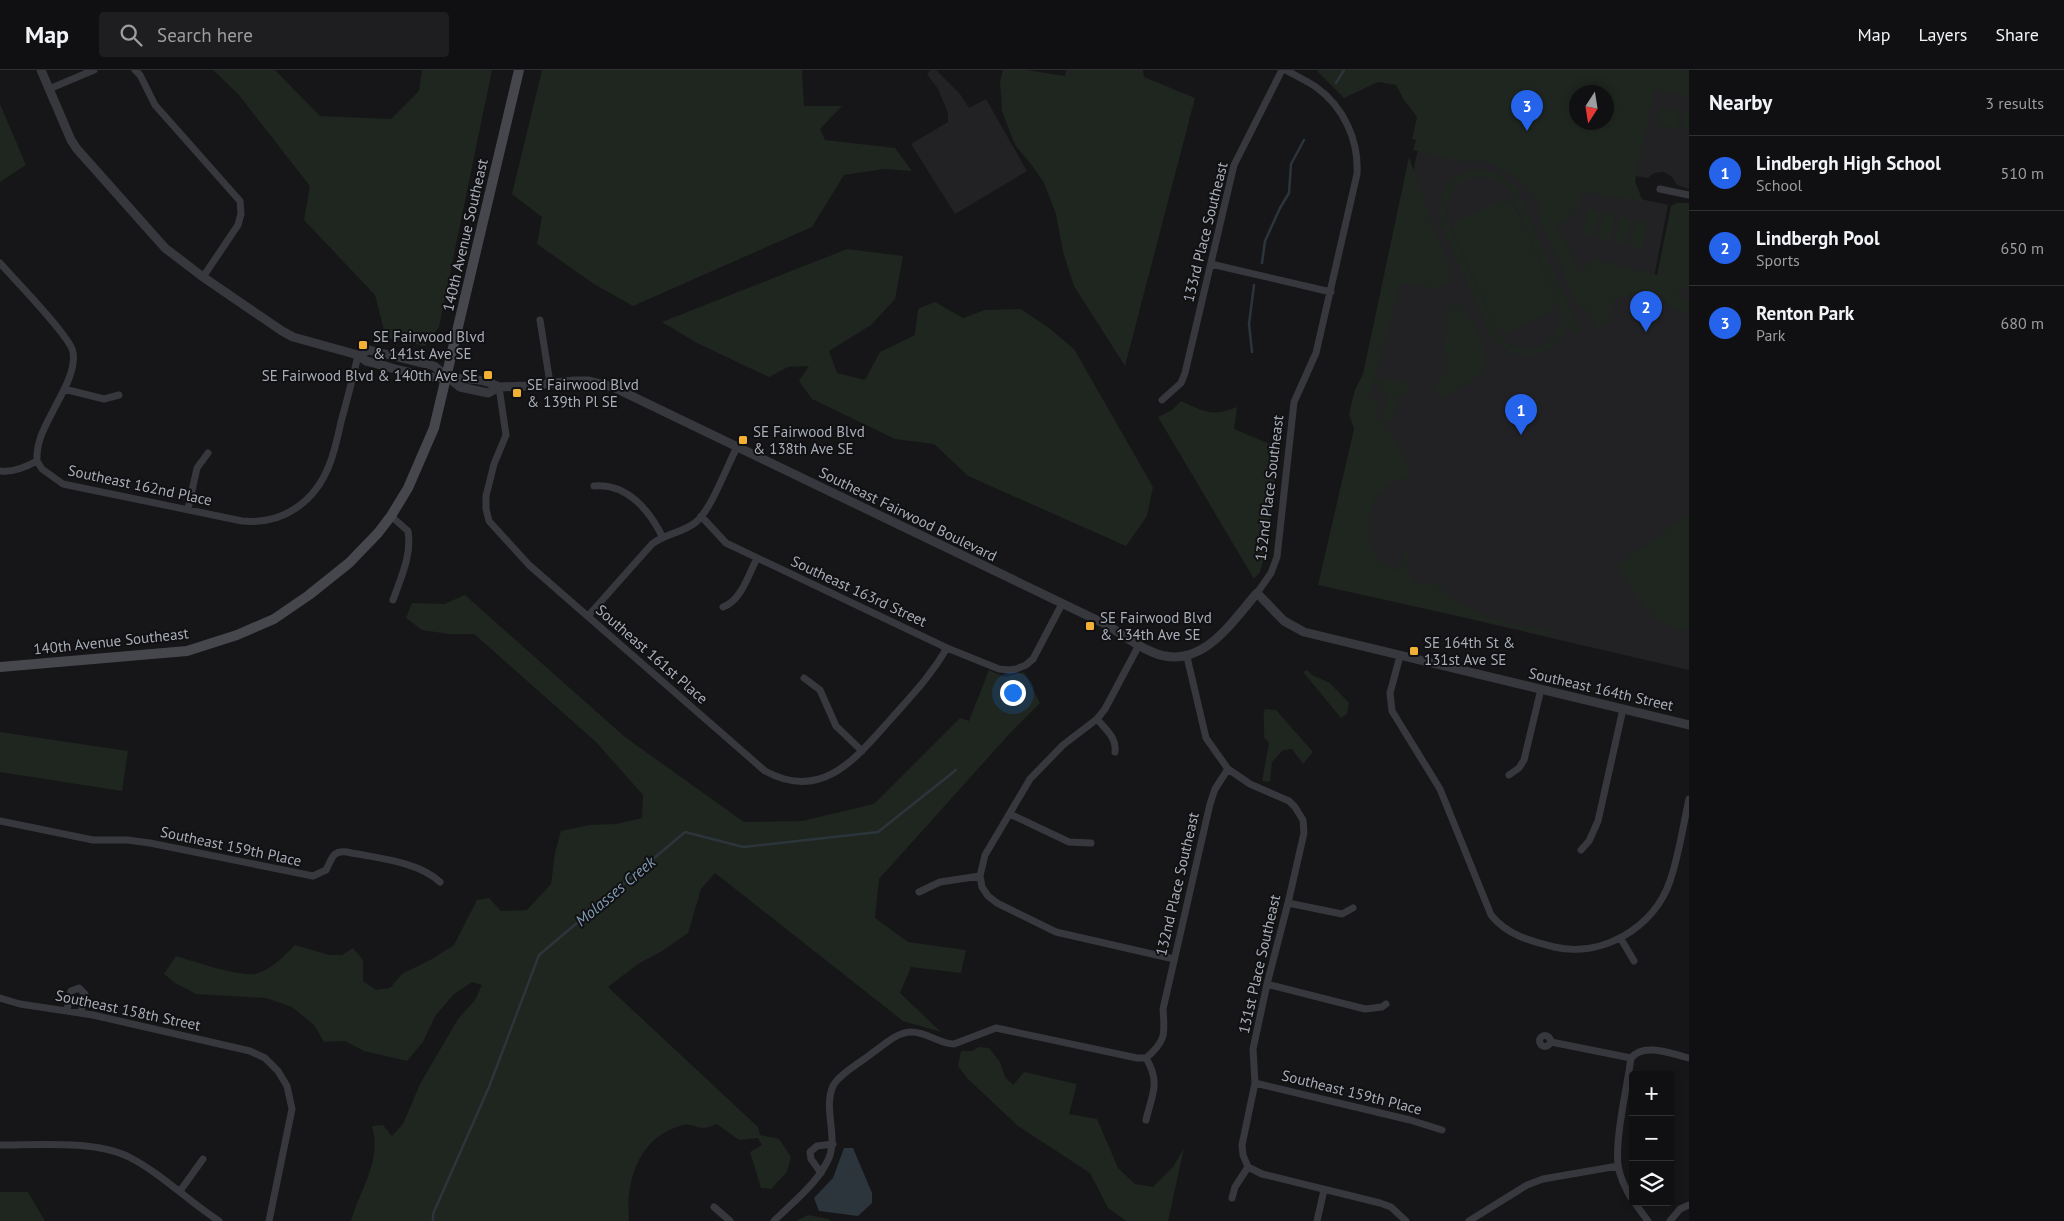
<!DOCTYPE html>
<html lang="en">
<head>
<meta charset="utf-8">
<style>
	:root { --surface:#101012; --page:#1e1e20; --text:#f1f3f6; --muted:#9c9d9f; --line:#303032; --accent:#2563eb }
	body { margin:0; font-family:"PT Sans",sans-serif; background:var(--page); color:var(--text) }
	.controls { position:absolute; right:15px; bottom:15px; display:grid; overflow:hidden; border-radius:5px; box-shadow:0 2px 8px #0003 }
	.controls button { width:45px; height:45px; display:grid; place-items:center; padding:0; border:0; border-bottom:1px solid var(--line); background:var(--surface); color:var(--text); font:25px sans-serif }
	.compass { position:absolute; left:1569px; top:15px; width:45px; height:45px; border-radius:50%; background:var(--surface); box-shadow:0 2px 8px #0003; rotate:192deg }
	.you { position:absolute; left:1012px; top:622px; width:18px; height:18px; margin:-12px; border:4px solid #fff; border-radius:50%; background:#1a73e8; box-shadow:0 0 0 8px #1a73e833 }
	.badge { display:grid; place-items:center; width:32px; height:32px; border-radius:50%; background:var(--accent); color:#fff; font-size:16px; font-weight:700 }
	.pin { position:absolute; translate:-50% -41px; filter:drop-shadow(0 1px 2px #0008) }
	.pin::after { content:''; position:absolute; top:26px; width:18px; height:15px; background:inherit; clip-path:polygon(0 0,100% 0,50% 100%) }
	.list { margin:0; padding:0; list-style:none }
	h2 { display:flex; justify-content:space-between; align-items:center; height:65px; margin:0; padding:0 20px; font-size:21px }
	h2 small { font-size:16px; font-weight:400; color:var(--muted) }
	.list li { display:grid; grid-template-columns:32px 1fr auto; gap:15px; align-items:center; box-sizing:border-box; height:75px; padding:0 20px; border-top:1px solid var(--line) }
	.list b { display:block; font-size:19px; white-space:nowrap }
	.list p { margin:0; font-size:16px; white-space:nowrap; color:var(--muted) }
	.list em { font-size:16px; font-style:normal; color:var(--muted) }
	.icon { flex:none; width:28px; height:28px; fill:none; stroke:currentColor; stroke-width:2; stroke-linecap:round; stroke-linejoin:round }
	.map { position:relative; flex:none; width:1689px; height:1151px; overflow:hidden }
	header { display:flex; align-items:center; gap:30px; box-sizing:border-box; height:70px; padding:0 25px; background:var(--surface); border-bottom:1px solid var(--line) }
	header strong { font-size:24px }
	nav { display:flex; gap:28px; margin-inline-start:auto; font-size:18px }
	.search { width:350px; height:45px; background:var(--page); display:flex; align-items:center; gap:12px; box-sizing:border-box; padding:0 18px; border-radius:5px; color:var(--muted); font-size:19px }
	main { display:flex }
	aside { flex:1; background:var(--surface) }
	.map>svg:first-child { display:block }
</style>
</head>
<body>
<header>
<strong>Map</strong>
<div class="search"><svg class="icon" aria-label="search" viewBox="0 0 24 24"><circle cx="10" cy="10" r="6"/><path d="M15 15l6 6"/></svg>Search here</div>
<nav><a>Map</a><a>Layers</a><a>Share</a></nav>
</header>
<main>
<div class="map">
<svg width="1689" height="1151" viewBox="0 0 1689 1151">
	<rect width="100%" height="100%" fill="#161618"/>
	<path fill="#222225" d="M931,0H936L960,24L969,38L986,29L1027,101L955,144L911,74L948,52V43L938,19L927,4Z
		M1655,0H1689V119L1677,115L1672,107L1664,102L1654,103L1648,108L1628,105Z
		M1420,71L1631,127L1668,135L1654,208L1689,217V600L1319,514Z"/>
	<path fill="#1e261f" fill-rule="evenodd" d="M213,0H275L320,46L391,49L419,21L422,0H492L439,257L425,276L386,268L375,225L304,150L310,116L238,24Z
		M542,0H802L804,36H842L820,59L825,70L895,78L912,101L884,99L844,105L812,157L633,236L594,214L537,174L542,147L512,124Z
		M1003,0H1026L1065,6L1066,0H1143L1144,7L1195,28L1125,296L1074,216L1063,182L1056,144L1044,113L1031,94L1015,75L1002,41L1000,12Z
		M1318,0H1689V27L1659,21L1655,16L1635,111L1643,132L1583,122C1576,143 1577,146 1557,155L1581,203L1592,190C1615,192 1634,201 1657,205L1671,136L1677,133H1689V217L1679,221L1677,226L1689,232L1688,244C1670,241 1674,238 1662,229C1646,218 1628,223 1613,231L1608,251L1597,257L1589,242L1577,235L1538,145L1540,134L1521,111L1492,94L1476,90L1462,92L1413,80L1416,70L1412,69L1417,47L1404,30L1396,15L1378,12L1344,28L1317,1ZM1576,22H1606V52H1576Z
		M0,34L26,95L0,112Z
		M1658,39L1679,40L1678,58L1657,56Z
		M1683,41H1689V58H1682Z
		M1409,87L1429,146L1448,190L1449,210L1439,218L1400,214L1369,330L1380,333L1375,348L1387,357L1410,398L1407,407C1395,411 1382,417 1375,428C1372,433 1367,460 1368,466C1370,480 1385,500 1399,500L1406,478C1413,490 1403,498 1414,513L1438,515L1457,531L1487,547L1518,556L1550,560L1549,566L1318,515L1354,359L1349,344L1355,320L1363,304Z
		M1483,99L1502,105L1516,118L1580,261L1574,264L1568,252C1558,289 1515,297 1492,268L1440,152C1434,123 1453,100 1483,99ZM1477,107C1491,106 1501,111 1510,122L1558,230C1573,270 1525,297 1498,264L1449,156C1440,132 1453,111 1477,107Z
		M1505,129L1507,134L1512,131L1559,234L1553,237L1555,241L1505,263L1503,259L1498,261L1452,158L1457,156L1455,151Z
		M1588,139L1600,141L1594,167L1582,165Z
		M1604,142L1616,145L1610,171L1598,168Z
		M1620,146L1632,149L1626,175L1614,172Z
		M1636,150L1648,153L1642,179L1630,176Z
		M847,179L903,186L895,229L871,255L829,281L837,303L865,310L880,282L915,265L918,239L935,232L963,248L985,240L1021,239L1049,258L1074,279L1153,417L1147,446L1126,476L968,406L934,374L895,369L812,329L799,311L809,296L788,297L769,307L697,273L662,252Z
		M1450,232L1460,233C1474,255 1489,275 1485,303L1444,326L1439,324L1436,315L1445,303L1448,293L1444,278Z
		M1379,307L1408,313L1409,323L1399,325L1392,352L1382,350L1388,326L1377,317Z
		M1181,331C1205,342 1211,347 1237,337L1234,359L1279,378L1264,488L1260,502L1254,509L1158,347L1172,340Z
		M1689,443V560C1656,564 1632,518 1616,496Z
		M465,525L625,667L744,752L802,751L874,734L960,648L969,651L989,600L1005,607L1024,602L1040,633L1011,662L879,809L875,848L908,872L966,880L961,903L911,897L900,923L941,962L903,951L715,803L701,819L688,863L662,881L638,894L608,917L758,1057L760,1065L779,1069L791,1087L787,1102L771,1119L761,1118L750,1082L762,1075L758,1068L739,1070L717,1054C712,1056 707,1058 702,1058C696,1057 689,1053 683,1055C639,1066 625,1111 629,1151H351C360,1119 382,1091 372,1056L383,1055L392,1066L403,1054L420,1014L458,949L475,930L482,915L472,912L454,924L435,946L423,972L407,991L364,981L345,971L324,972L314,955L292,937L266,928L196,924L175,913L164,904L176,886C192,891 241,907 255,904C270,901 285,885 295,875L329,885H342L353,878L363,890V911L376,920L390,918L402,904L432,889L454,875L477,830L489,828L501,841L527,840L551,814L555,783L561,761L589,755L616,754L642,748L643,725L596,672L474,564H449L422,560L406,548L412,533L444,534Z
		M1307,600L1312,605L1330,613L1349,633L1347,644L1341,648L1303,602Z
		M1265,639L1276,640L1313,682L1303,694L1292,679L1283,680L1272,692L1270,712L1262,711L1269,673L1264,667C1265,657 1262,648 1265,639Z
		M0,662L128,681L122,721L0,702Z
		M979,977L989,978L1000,992L1005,1007L1013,1015L1024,1002L1077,1014L1069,1044L1097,1049L1118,1098L1135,1114L1153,1117L1173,1097L1184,1078L1168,1151H1126L1108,1138L1090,1103L1018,1056L968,1009L958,996L961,981H972Z
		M0,1122H28L45,1151H0Z
		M808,1145L829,1149L831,1151H796Z"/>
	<path fill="#2c353c" d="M844,1078H853L872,1123V1133L858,1146L819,1141L814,1128L833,1108Z"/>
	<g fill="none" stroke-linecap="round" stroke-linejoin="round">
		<path stroke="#2c353c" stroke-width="2.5" d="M1336,13L1344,0
			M1262,193L1265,171L1280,138L1289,123L1291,94L1304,70
			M1252,282L1249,254L1254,215
			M433,1151V1144L489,1017L539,885L685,762L743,777L878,762L956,700"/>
		<path stroke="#37383d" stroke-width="7" d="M135,0L140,5L155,35L240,131L241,144L238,155L203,207
			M49,19L94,0
			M1660,119L1689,125
			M0,193C13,208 71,267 73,282C76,300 63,322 55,337C46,355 36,370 37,391
			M1211,194L1331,222
			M540,250L550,313
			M499,317L506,365L494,394L486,426V439L489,451L529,495L765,701C822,732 855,689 890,650C912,625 930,607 947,578
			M64,319L104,329L119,325
			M1162,330L1181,313L1185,303L1234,95L1282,0
			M0,401C13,403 26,397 37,391L42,399L63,414L242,451C284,455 316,431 330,393C335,380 338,365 341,352C347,330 353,308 358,285
			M594,416C627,413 649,440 662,466
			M188,439L197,398L208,383
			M391,446L408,461C412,485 401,507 393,530
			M701,446L726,473L947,578L999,599L1009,600L1016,599L1026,595L1033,589L1062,534
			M1257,523L1271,503L1277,487L1294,332L1316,283L1357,104C1359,71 1344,37 1316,17C1307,11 1296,6 1286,0
			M723,537C741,531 749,504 757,488
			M588,546L652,474C666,463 683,463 696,452C711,440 727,396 737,377
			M1139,575L1105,639L1097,649L1063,675L1030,709L985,785L980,806L982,817L988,826L997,833L1056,862L1174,889
			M1400,586L1390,623L1392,641L1440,719L1491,845C1507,865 1530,871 1554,877C1602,888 1654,858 1670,811C1679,785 1683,756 1689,729
			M1187,587L1206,668L1228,699L1250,714L1289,731L1295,737L1303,750L1304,763L1288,833L1267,914L1253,979L1255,1013L1242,1075L1243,1085L1248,1097
			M804,608L820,620L836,656L862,681
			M1097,649C1106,660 1117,668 1115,682
			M1509,705L1519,698L1524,690L1541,619
			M1010,744L1069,772L1091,773
			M0,751L93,770H127L150,773L313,806L326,800C332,789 332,780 347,782C376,788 418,791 440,812
			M1581,780L1589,771L1598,751L1623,639
			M919,822L940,812L980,806
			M1288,833L1342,844L1353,838
			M1621,869L1634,891
			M1267,914L1365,939L1382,937L1386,934
			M0,928L20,934L93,945L250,981L265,988L278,1001L287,1016L292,1039L269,1151
			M67,940L71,921L79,918L85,924L81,943
			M1539.5 971a5.5 5.5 0 1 1 11 0a5.5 5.5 0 1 1-11 0Z
			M1551,972L1631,988C1644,972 1672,984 1689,988
			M1631,988C1627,1018 1615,1067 1618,1095C1620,1108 1626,1120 1633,1131
			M1255,1013L1410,1050L1442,1060
			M1146,1050C1152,1024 1161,1013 1146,988C1166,971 1165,964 1163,939L1210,734L1215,719L1228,699
			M0,1075C38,1075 94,1070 129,1087C162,1104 188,1131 219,1151
			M1248,1097L1262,1104L1380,1133L1391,1137L1406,1151
			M821,1103L811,1089L810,1082L817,1076L833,1074
			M180,1121L203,1089
			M1232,1128L1235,1117L1248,1097
			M1634,1132L1648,1151
			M714,1137L730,1151
			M774,1151C793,1132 818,1113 829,1088C838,1065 823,1039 833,1016C838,1005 861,992 871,984C883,976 895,963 910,962C926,961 939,974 954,974L996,958L1137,988H1146
			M1317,1151L1324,1120
			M1469,1151L1527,1115L1543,1109L1618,1096
			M1670,1151L1680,1139L1689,1135"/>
		<path stroke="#37383d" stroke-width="9" d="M41,0L71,70L77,79L165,178L203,207L282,261L293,267L358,285L366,291C387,296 409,304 431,307C454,310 477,305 499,317
			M358,285L369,280L434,296L460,317L488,323L499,317L527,316L574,311H588L613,317L1105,554C1121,563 1135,575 1152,582C1200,603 1230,554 1257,523L1284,551L1304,562L1689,655"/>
		<path stroke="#45474d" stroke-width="10" d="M0,597L187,581L237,565L274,549L309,525L349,493L378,463L391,446L408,418L434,358L519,0"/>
	</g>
	<g fill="#f2b134" stroke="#111113" stroke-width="2">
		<rect x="358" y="270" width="10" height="10" rx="2.5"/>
		<rect x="483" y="300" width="10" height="10" rx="2.5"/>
		<rect x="512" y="318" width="10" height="10" rx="2.5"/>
		<rect x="738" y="365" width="10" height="10" rx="2.5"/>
		<rect x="1085" y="551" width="10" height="10" rx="2.5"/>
		<rect x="1409" y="576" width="10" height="10" rx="2.5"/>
	</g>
	<g text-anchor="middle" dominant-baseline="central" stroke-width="4" stroke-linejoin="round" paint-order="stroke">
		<g font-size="15" fill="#a8adb8" stroke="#111113">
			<text transform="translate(1205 162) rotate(-76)">133rd Place Southeast</text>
			<text transform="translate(465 165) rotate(-77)">140th Avenue Southeast</text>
			<text transform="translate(140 415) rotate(12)">Southeast 162nd Place</text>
			<text transform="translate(1269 418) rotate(-83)">132nd Place Southeast</text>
			<text transform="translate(908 444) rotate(26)">Southeast Fairwood Boulevard</text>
			<text transform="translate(859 521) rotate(25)">Southeast 163rd Street</text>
			<text transform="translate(111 571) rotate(-6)">140th Avenue Southeast</text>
			<text transform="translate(652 584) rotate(41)">Southeast 161st Place</text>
			<text transform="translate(1601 619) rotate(13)">Southeast 164th Street</text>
			<text transform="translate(231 776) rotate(12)">Southeast 159th Place</text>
			<text transform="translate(1177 814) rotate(-77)">132nd Place Southeast</text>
			<text transform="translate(1259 894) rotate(-77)">131st Place Southeast</text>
			<text transform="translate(128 940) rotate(12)">Southeast 158th Street</text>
			<text transform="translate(1352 1022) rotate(14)">Southeast 159th Place</text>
		</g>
		<g font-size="15" fill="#a8adb8" stroke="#111113" text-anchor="start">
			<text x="373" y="266">SE Fairwood Blvd<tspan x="373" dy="17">&amp; 141st Ave SE</tspan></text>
			<text x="478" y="305" text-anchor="end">SE Fairwood Blvd &amp; 140th Ave SE</text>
			<text x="527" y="314">SE Fairwood Blvd<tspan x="527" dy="17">&amp; 139th Pl SE</tspan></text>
			<text x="753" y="361">SE Fairwood Blvd<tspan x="753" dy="17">&amp; 138th Ave SE</tspan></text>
			<text x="1100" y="547">SE Fairwood Blvd<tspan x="1100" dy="17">&amp; 134th Ave SE</tspan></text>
			<text x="1424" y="572">SE 164th St &amp;<tspan x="1424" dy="17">131st Ave SE</tspan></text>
		</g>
		<g font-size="16" font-style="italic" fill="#7f9bb3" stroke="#111113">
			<text transform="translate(615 821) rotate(-40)">Molasses Creek</text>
		</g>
	</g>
</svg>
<div class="controls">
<button>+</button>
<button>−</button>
<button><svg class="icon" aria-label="layers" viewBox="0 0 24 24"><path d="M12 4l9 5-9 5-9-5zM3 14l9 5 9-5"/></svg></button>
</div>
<svg class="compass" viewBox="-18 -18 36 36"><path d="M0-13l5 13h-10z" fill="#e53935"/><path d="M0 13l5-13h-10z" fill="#9c9d9f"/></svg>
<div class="you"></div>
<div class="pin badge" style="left:1521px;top:365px">1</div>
<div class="pin badge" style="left:1646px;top:262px">2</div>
<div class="pin badge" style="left:1527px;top:61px">3</div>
</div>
<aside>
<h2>Nearby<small>3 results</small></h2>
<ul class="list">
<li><span class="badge">1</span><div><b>Lindbergh High School</b><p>School</p></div><em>510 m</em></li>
<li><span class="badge">2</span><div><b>Lindbergh Pool</b><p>Sports</p></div><em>650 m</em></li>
<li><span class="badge">3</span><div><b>Renton Park</b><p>Park</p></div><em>680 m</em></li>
</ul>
</aside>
</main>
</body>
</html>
